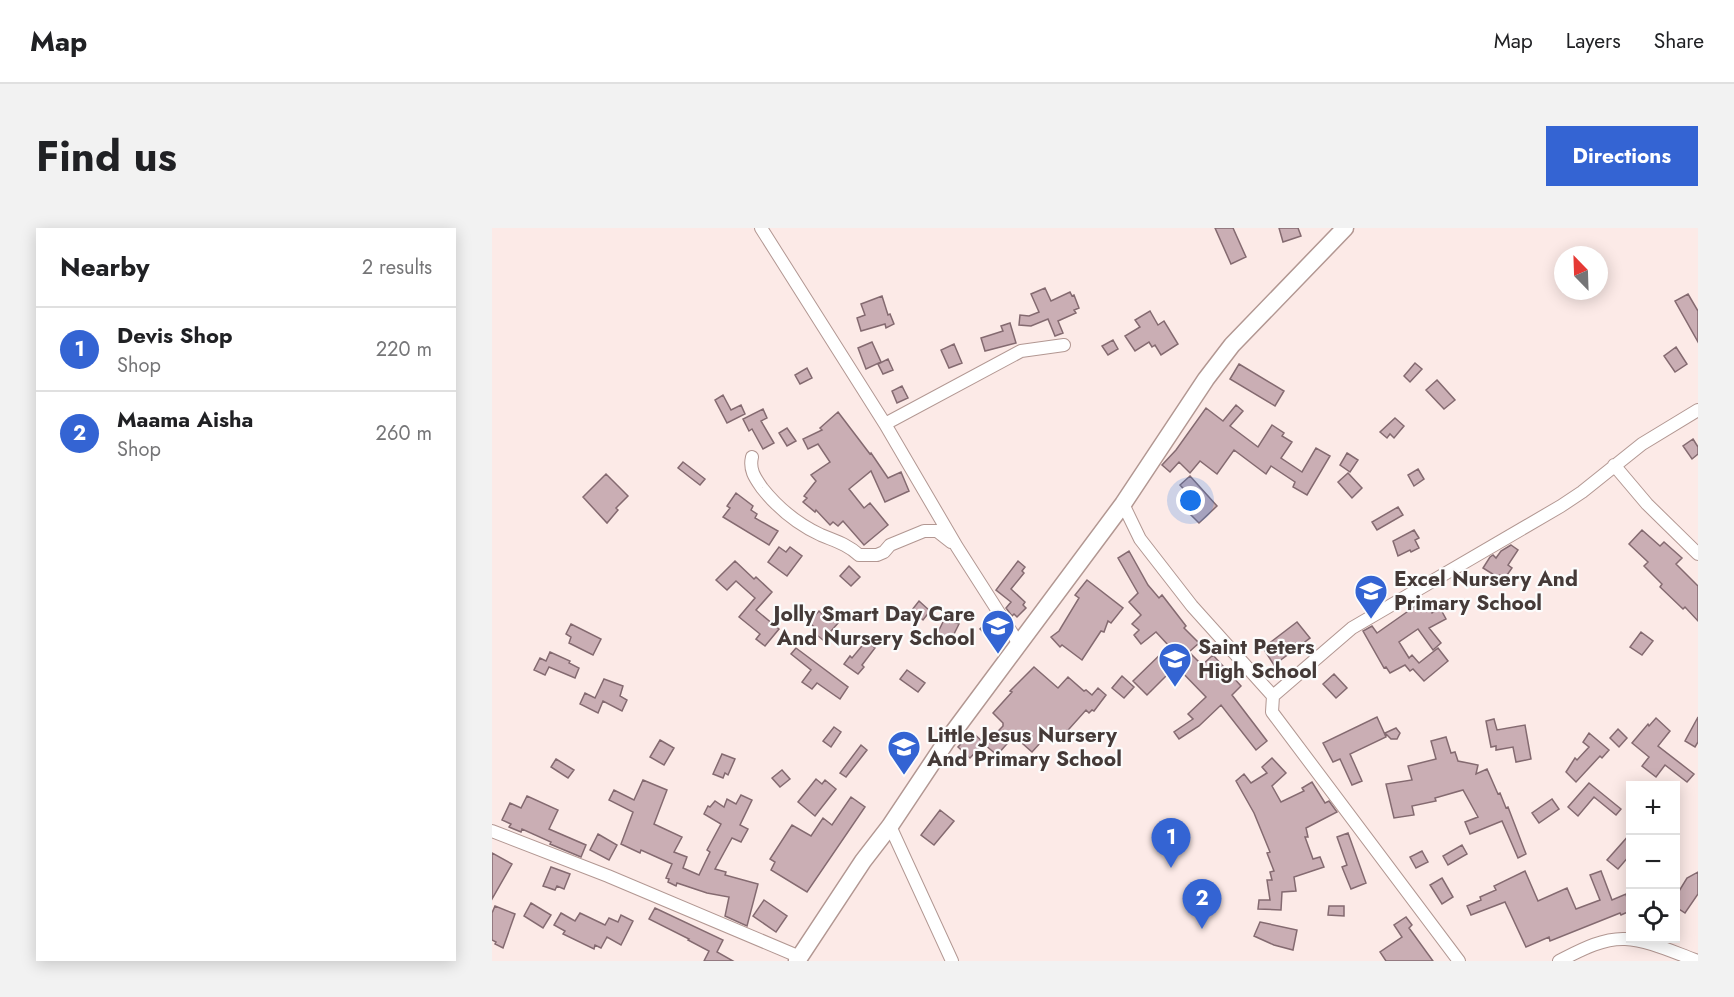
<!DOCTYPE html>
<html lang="en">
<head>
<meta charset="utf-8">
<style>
	:root { --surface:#fff; --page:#f2f2f2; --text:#202124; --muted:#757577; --line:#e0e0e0; --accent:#3464d3 }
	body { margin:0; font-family:Jost,sans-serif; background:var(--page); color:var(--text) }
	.controls { position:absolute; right:18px; bottom:18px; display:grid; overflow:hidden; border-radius:0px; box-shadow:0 3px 15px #0003 }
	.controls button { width:54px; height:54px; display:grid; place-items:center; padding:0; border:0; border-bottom:2px solid var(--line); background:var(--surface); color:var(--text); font:30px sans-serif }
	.compass { position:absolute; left:1062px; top:18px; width:54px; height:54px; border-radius:50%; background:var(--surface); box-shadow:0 3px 15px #0003; rotate:337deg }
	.you { position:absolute; left:699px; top:273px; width:21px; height:21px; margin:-15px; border:4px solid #fff; border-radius:50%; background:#1a73e8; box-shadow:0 0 0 9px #1a73e833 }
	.badge { display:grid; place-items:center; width:39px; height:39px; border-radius:50%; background:var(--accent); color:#fff; font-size:20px; font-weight:700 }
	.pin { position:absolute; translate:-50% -50px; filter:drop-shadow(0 2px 3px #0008) }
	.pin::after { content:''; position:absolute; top:32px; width:21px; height:18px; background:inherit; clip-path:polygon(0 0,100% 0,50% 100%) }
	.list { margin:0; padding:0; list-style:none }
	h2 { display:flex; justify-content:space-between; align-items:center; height:78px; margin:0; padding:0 24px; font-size:26px }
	h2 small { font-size:20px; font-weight:400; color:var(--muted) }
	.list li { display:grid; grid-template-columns:39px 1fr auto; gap:18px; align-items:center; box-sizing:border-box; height:84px; padding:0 24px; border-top:2px solid var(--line) }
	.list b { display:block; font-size:22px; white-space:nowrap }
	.list p { margin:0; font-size:20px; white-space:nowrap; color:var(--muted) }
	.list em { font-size:20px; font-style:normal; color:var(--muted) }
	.icon { flex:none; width:33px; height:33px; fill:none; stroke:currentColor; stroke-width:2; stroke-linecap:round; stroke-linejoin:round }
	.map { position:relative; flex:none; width:1206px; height:733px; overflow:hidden; border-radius:0px }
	header { display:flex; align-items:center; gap:36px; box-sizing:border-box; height:84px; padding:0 30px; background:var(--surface); border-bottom:2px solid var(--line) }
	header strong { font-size:28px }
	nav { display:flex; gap:33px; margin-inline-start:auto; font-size:21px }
	.intro { display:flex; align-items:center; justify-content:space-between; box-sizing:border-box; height:144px; padding:0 36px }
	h1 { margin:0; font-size:42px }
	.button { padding:15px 27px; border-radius:0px; background:var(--accent); color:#fff; font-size:21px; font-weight:700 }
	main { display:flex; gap:36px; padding:0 36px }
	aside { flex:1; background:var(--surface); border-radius:0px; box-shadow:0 3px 15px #0003 }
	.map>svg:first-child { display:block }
</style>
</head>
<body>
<header>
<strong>Map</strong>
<nav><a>Map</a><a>Layers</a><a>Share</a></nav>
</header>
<div class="intro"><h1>Find us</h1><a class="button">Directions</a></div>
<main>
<aside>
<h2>Nearby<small>2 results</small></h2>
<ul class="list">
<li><span class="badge">1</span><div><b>Devis Shop</b><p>Shop</p></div><em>220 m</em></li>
<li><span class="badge">2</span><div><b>Maama Aisha</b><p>Shop</p></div><em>260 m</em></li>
</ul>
</aside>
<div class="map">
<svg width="1206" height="733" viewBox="0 0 1206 733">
	<rect width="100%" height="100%" fill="#fceae7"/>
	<path fill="#caaeb4" stroke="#846a70" stroke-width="1.5" d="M723,0H741L754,29L739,36Z
		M787,0H806L809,8L791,14Z
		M553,60L559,73L578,64L580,68L582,67L587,80L582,82L584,85L566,93L571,105L563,108L556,91L539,98L527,97L528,87L537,88L547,84L539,66Z
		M1196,66L1206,83V114L1183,73Z
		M390,68L396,87L398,86L402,96L394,100L393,96L369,103L365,90L373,87L369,76Z
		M658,83L666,97L672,93L686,116L669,127L663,117L660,119L657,114L643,123L633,108L648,99L643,92Z
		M518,95L524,115L493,123L489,110L511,103L509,98Z
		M621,112L626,121L616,127L610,118Z
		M380,114L389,134L374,141L366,120Z
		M462,116L470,135L457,140L449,122Z
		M1184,119L1195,136L1183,144L1172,128Z
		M396,131L401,142L391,146L386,136Z
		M923,135L930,141L918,154L912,148Z
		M747,136L792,163L783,178L738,151Z
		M315,140L320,150L308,156L303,147Z
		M945,152L963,172L952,181L934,162Z
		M410,158L416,170L405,175L400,163Z
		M231,167L239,182L249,177L253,186L235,195L223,172Z
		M744,177L751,183L738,198L766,219L780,197L792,205L790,208L800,214L789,230L810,244L824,220L838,228L815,267L801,259L803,254L779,238L774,246L742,222L725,246L708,233L698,245L687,234L678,244L670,237L684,222L714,180L731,193Z
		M271,181L275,190L269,193L282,215L271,221L260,201L257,203L251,191Z
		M346,184L378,226L379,225L396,250L409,244L417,263L393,274L379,243L357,261L372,280L378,275L396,297L372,317L351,293L346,298L341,294L338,297L324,282L323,284L311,274L315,270L312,268L324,253L319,247L338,234L326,216L316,221L311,211L330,202L328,200Z
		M903,190L912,198L902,210L898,206L895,210L888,204Z
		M295,200L304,213L295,218L287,205Z
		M1201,211L1206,219V226L1200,231L1191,218Z
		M855,225L866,232L858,244L848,237Z
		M191,234L213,251L208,257L186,240Z
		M926,241L932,251L922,258L916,247Z
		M856,245L870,260L860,270L846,254Z
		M114,246L136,268L124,280L126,282L115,295L91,269Z
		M698,248L725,278L707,295L699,287L708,279L688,257Z
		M244,265L261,278L259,282L265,286L263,290L286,303L277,317L231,289L238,280L235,278Z
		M906,279L911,287L885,302L880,294Z
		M922,302L927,310L923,312L927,320L919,324L918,322L906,328L901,313Z
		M1150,302L1168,318L1172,314L1190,330L1184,336L1206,358V393L1193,379L1191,381L1168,359L1170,356L1152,338L1156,334L1137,316Z
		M1019,317L1026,322L1016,337L1020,340L1013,350L1008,347L1007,350L991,340L998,329L1001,327L1004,330L1009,323Z
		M287,319L294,324L298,319L310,328L295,348L276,334Z
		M637,323L656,357L667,370L670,367L694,398L692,400L707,415L697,424L710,437L721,427L749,458L740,467L775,513L764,522L729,477L707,498L687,511L682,504L701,491L696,486L714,469L684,438L655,467L641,453L677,418L664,404L649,416L642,407L647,402L640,396L649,387L637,374L646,365L626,330Z
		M243,333L262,351L264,349L280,364L264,382L287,401L273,418L264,411L268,406L247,389L263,370L244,353L235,362L224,352Z
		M526,333L533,339L530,343L532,345L519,361L533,374L531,377L534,380L525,389L522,386L520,388L514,380L519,374L504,362Z
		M357,338L368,349L359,358L348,348Z
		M595,352L631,380L619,395L616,393L612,404L609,403L590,432L570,417L568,419L559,409L567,403L587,370L583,367Z
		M932,372L940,385L948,380L954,391L937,400L949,415L941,422L926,401L907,414L917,430L920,427L927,435L946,420L956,433L932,453L921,441L918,443L913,437L898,445L894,439L892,440L871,403L880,398L885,405Z
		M427,373L438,383L431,392L420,382Z
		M327,383L332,388L336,384L347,394L331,412L320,403L323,400L317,394Z
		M453,390L467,396L458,414L444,408Z
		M497,392L511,407L504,415L488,401Z
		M805,394L818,410L782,437L771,420Z
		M79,396L109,411L101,427L77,415L79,409L74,406Z
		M1149,404L1161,413L1150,427L1138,419Z
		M374,413L383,420L370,437L372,439L366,446L352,436L358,428L360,430Z
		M304,420L356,459L348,471L325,455L320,461L310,454L319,442L299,426Z
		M58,424L78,433L77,435L87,440L83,450L57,439L53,447L42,442L48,430L54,433Z
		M542,439L566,460L576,449L592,463L594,462L600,467L606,460L614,467L602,483L600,482L597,485L594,482L569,510L560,502L540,524L522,508L505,527L493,517L511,498V495L501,485L520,464L518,463Z
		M415,442L433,455L426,464L408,451Z
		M842,446L855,460L844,470L831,456Z
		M630,448L642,459L632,470L620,460Z
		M112,451L131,458L128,468L135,472L130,483L111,473L106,485L88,476L93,465L103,470Z
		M885,489L894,509L858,526L870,553L860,557L848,531L841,534L831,515Z
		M1206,489V514L1203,519L1193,513Z
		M1164,490L1178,503L1166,518L1202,546L1195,554L1173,537L1164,549L1150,538L1157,529L1140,515L1156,496L1157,498Z
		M1002,491L1005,502L1033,497L1039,531L1024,534L1021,519L1004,522V518L999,519L994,493Z
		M342,499L349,504L339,519L331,513Z
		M904,500L908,505L905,511H899L893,505Z
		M1126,501L1135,510L1127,519L1118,510Z
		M480,504L492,515L478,530L466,519Z
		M1097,505L1117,522L1110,530L1108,528L1084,554L1074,544L1083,530L1085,532L1097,519L1091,514Z
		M954,509L959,525L963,524L966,533L986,537L984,546L995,541L1006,566L1008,565L1014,580L1016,579L1034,626L1026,630L1010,593L978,606L973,594L986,589L971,562L943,570L944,573L920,578L922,587L902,590L894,556L920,552L916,538L944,531L939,513Z
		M168,512L182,520L172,537L158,529Z
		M369,517L375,522L354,549L348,545Z
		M230,526L243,531L236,547L233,545L231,550L221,546Z
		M780,530L794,545L780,558L789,574L812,563L810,560L820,554L833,575L837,573L845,584L814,600L816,609H813L821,631L828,629L832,639L802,649L804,663L790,664L789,682L766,681L767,672H778L775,652H780L778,644L782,643L775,625L778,624L762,585L744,553L752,546L759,555L775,545L770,539Z
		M64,531L82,542L76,550L59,539Z
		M290,542L298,551L288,559L280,550Z
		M324,551L330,556L333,552L344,561L323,588L306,574Z
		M151,552L175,562L162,596L190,609L182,624L195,629L191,640L207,647L218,624L215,622L229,596L212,586L216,578L218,579L223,573L232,579L235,571L244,576L249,567L260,572L248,597L256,601L249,614L240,610L223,641L234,644L233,647L266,656L255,698L233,688L237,669L215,665L185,655L184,658L176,654L177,651L174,650L180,636L149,622L148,625L129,616L141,584L117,572L122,562L142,572Z
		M1097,555L1129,581L1124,587L1102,569L1086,588L1076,579Z
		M35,568L66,582L57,601L94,617L89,629L58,616L59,614L30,601L29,604L17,599L19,596L10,592L18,575L29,580Z
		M359,569L373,579L315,664L279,642L283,634L278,631L300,597L319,608L331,590L340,597Z
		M1060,571L1067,581L1047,595L1040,585Z
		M448,582L462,593L442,617L429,607Z
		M856,605L874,655L859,661L850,639L855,637L845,609Z
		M106,606L125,617L117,632L98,622Z
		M1138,606V627L1126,641L1115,632Z
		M970,617L975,626L956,637L951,628Z
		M930,623L936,634L924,640L918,629Z
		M0,625L20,636L0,671Z
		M59,639L78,646L72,661L65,658L63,662L51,658Z
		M1033,643L1046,673L1075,660L1084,681L1108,672L1098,647L1109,643L1120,672L1134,666L1138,683L1129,687L1128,685L1058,713L1057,709L1034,719L1013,674L979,687L975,678L989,672L988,669L1004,662L1002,658Z
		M1206,644V666L1193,685L1184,679V668L1195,650Z
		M950,650L961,669L950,676L938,657Z
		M272,672L295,688L284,704L261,688Z
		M39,675L59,687L51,700L32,688Z
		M3,678L23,686L11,720L3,716L4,714L0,712V685Z
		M837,678H852V688L836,687Z
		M163,680L231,712L225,724L241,733H212L217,723L196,712L197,711L157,691Z
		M69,685L83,693L88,685L113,697L117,690L126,694L129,687L141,693L129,717L115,709L109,720L103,717L102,721L71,706L73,703L62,697Z
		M914,689L920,697L917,700L941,733H894L888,724L910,709L902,697Z
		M768,694L805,702L801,722L782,717L762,708Z"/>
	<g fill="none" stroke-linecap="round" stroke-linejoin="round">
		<g stroke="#b29792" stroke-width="14">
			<path id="street" d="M269,0L393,196L465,319L527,416
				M393,196L529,123L572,117
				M260,229C257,242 263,250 270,260C286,280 305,296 329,307C343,313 355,316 367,327H385L392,324L398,317L432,303H445L459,314
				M1122,237L1155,276L1206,326
				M631,276L648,311L700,378L781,468L780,484L967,733
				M781,468L860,400L1069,278L1090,264L1150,216L1206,182
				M398,598L460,733
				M0,603L116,648L308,729
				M1067,733C1087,723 1110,710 1133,711C1157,712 1183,725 1206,733"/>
		</g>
		<g stroke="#b29792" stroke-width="19">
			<path id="secondary" d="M305,733L371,633L398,598L454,514L631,276L714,151L740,117L853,0"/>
		</g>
		<use href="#street" stroke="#fff" stroke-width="12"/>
		<use href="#secondary" stroke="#fff" stroke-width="16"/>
	</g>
	<defs>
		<g id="school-pin" transform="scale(1.725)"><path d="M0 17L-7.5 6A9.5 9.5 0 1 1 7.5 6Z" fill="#3464d3" stroke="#fcfcfc"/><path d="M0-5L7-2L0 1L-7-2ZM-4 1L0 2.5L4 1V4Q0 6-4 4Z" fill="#fff"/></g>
	</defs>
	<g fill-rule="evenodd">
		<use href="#school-pin" x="879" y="363"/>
		<use href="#school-pin" x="506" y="398"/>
		<use href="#school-pin" x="683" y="431"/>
		<use href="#school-pin" x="412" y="519"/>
	</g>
	<g text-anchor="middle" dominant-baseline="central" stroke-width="4.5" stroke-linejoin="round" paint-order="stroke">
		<g font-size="21" font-weight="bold" fill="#453a38" stroke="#fcfcfc" text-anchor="start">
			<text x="902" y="351">Excel Nursery And<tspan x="902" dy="24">Primary School</tspan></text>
			<text x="483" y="386" text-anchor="end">Jolly Smart Day Care<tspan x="483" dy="24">And Nursery School</tspan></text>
			<text x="706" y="419">Saint Peters<tspan x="706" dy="24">High School</tspan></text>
			<text x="435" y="507">Little Jesus Nursery<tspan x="435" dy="24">And Primary School</tspan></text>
		</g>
	</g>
</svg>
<div class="controls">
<button>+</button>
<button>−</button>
<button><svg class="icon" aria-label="locate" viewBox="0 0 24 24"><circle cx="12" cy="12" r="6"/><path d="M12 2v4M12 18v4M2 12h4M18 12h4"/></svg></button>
</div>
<svg class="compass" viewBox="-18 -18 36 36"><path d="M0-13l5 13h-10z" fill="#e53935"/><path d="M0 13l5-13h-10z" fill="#757577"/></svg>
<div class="you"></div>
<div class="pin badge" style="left:679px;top:640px">1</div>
<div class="pin badge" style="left:710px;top:701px">2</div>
</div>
</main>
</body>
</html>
